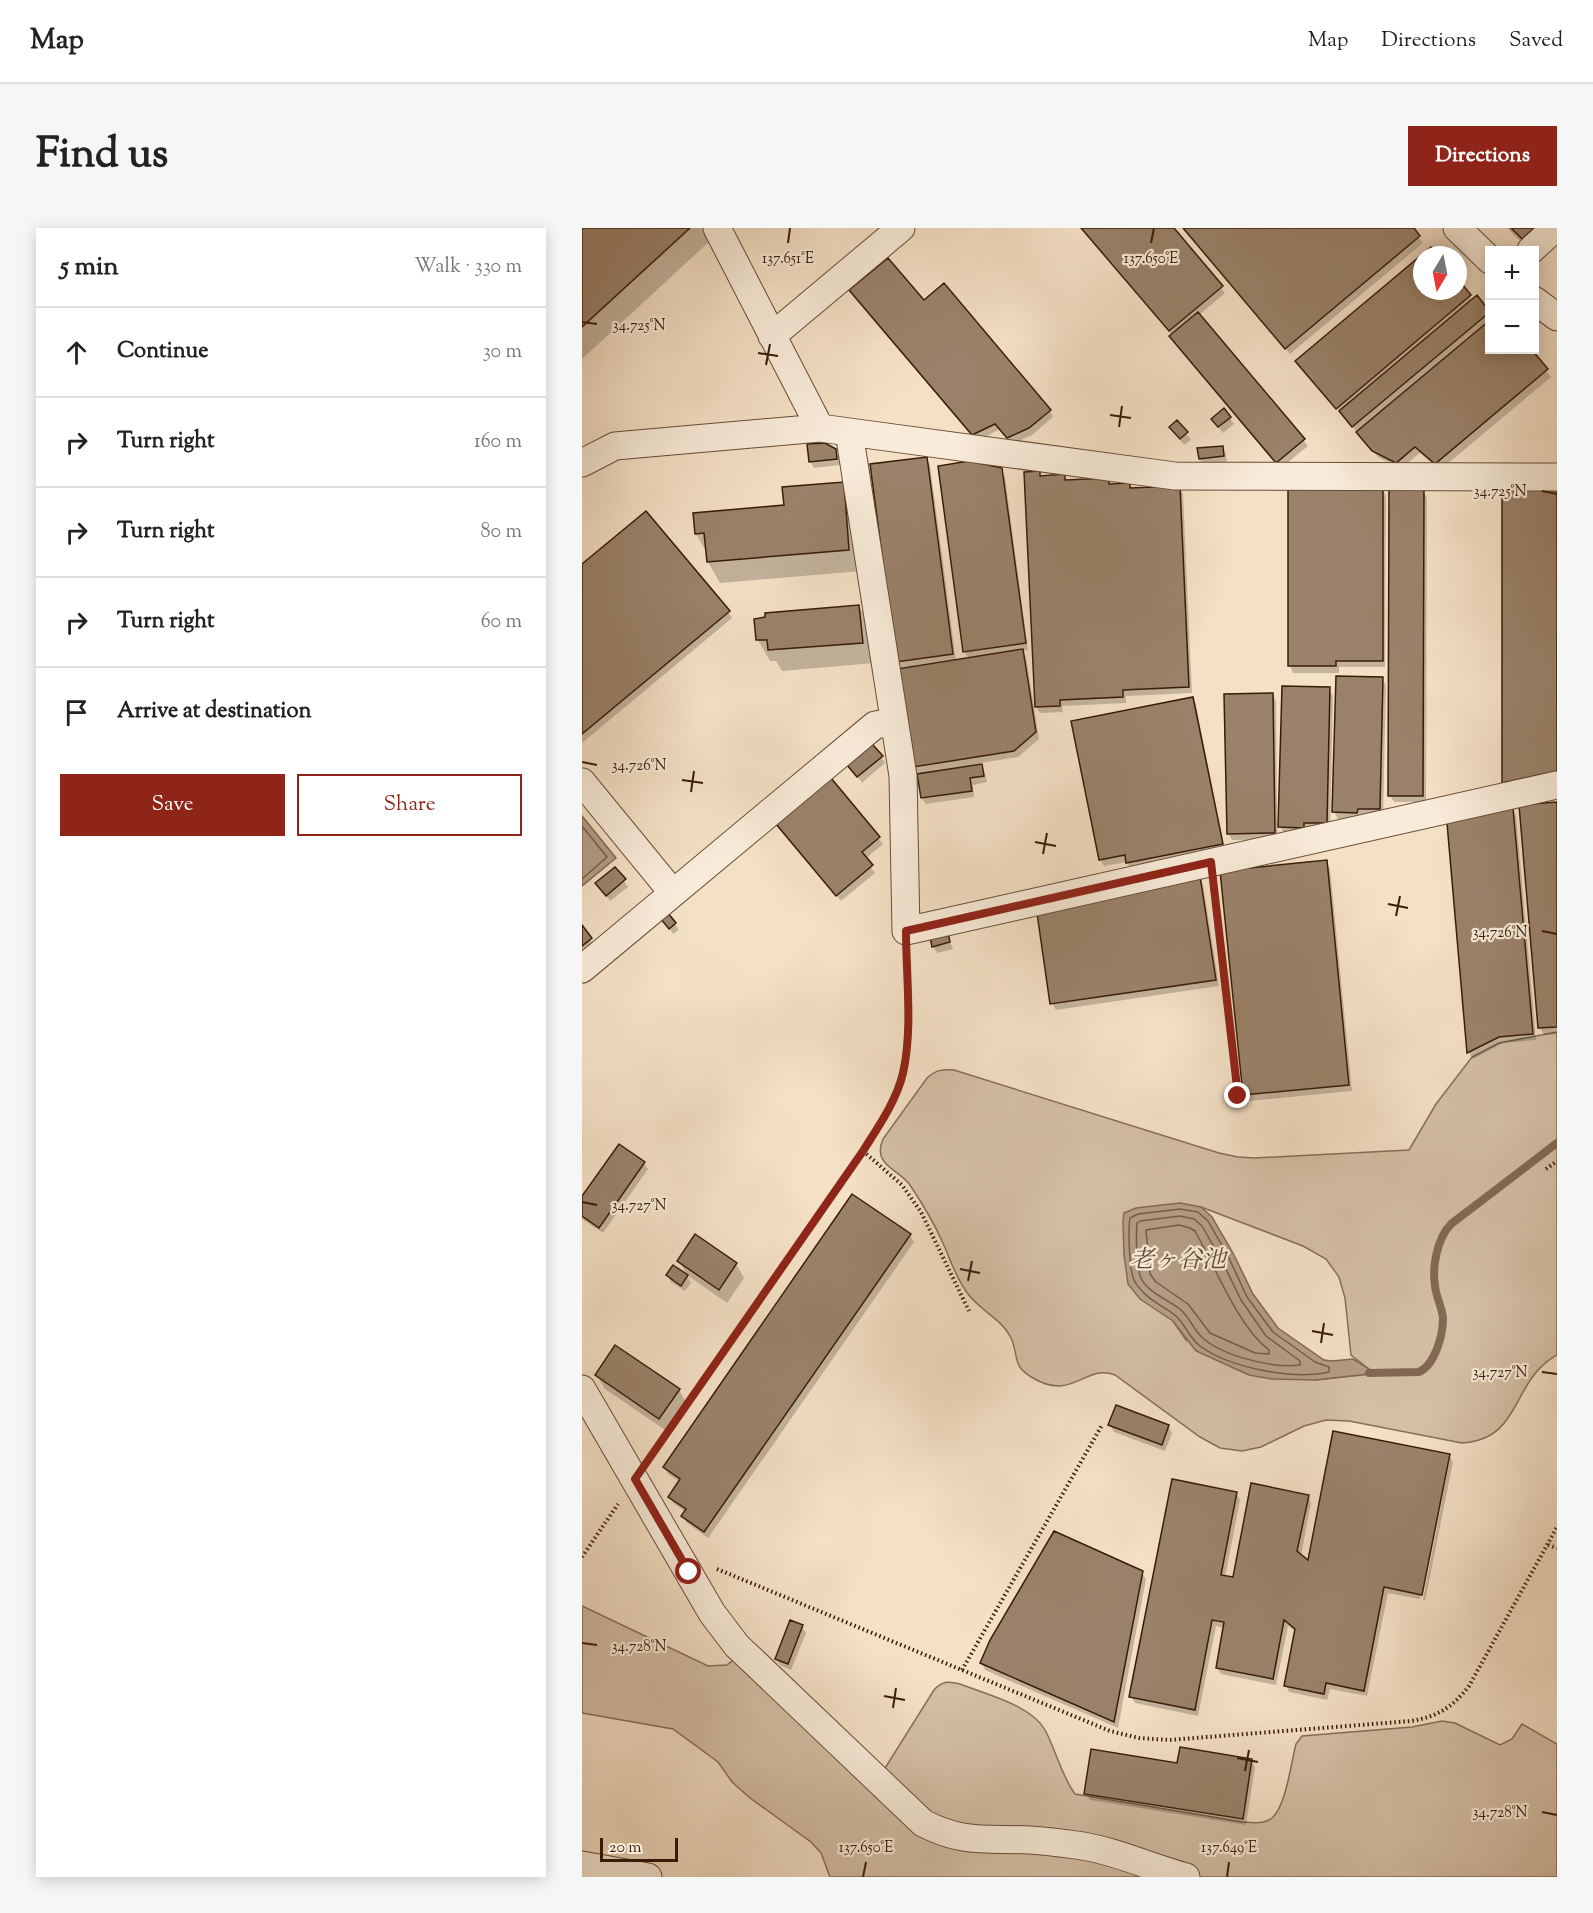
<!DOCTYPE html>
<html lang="en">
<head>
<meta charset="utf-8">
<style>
	:root { --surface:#fff; --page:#f6f6f6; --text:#222; --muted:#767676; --line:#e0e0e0; --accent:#8f2418 }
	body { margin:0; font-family:"Sorts Mill Goudy","Noto Serif JP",serif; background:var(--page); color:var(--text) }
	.controls { position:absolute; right:18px; top:18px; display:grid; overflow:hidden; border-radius:0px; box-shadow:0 3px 15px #0003 }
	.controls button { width:54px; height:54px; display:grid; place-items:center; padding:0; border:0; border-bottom:2px solid var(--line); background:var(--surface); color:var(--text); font:30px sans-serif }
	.compass { position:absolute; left:831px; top:18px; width:54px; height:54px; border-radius:50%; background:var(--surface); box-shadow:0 3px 15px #0003; rotate:190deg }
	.scale { position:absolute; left:18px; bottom:15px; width:78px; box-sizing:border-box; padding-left:6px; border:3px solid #381c08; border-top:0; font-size:16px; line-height:21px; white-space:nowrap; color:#381c08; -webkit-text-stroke:4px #f8ebd9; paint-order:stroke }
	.stop { position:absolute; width:18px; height:18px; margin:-14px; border:4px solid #8f2418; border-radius:50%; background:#fff }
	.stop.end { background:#8f2418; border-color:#fff; box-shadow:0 2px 6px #0008 }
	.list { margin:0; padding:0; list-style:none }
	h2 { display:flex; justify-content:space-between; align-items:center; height:78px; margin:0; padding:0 24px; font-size:26px }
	h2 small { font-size:20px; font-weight:400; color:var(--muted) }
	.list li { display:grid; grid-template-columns:39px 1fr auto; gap:18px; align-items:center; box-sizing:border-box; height:90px; padding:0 24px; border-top:2px solid var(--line) }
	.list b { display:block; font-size:22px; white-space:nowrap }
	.list em { font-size:20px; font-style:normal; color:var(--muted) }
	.actions { display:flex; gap:12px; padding:18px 24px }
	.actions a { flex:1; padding:14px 0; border:2px solid var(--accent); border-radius:0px; text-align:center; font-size:21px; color:var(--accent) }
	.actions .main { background:var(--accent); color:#fff }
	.icon { flex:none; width:33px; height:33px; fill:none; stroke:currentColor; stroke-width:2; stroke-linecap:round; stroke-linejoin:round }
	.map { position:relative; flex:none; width:975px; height:1649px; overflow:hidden; border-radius:0px }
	header { display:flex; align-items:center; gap:36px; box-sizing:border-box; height:84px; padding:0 30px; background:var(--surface); border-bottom:2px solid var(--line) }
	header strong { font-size:28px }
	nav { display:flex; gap:33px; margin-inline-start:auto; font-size:21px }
	.intro { display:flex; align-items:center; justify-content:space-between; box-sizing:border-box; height:144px; padding:0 36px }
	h1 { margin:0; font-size:42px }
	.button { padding:15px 27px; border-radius:0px; background:var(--accent); color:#fff; font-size:21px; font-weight:700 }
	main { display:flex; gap:36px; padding:0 36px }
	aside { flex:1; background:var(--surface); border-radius:0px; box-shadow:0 3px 15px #0003 }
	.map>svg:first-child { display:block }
</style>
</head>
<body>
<header>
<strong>Map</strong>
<nav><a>Map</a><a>Directions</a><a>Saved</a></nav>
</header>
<div class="intro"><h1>Find us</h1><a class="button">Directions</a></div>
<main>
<aside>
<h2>5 min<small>Walk · 330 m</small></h2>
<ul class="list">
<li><svg class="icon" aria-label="ahead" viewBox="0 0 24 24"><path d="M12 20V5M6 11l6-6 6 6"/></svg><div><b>Continue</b></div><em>30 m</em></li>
<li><svg class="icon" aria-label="right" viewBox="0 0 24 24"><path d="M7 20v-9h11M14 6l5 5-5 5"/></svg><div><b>Turn right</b></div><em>160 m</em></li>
<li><svg class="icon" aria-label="right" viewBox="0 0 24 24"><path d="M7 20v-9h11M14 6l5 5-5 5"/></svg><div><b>Turn right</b></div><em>80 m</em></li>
<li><svg class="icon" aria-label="right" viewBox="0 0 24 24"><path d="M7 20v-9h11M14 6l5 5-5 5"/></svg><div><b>Turn right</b></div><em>60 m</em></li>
<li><svg class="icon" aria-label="arrive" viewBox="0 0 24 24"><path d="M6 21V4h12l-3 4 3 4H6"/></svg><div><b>Arrive at destination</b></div></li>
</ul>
<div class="actions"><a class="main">Save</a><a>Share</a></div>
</aside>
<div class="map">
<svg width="975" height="1649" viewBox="0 0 975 1649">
	<rect width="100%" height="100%" fill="#f4e0c5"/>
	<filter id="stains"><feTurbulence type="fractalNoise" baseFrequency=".00333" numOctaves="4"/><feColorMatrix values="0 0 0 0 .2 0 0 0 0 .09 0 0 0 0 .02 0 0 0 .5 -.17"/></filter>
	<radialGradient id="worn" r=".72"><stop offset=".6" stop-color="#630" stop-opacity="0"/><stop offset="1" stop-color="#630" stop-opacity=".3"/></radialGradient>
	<path fill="#d4bfa5" stroke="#866e56" stroke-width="1.5" fill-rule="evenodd" d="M975,804V1127C928,1153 941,1211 880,1215L767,1193L744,1192L722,1198L679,1219L660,1223L638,1220L618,1209L533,1147C504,1135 491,1174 451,1150C428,1137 438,1127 428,1108C419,1091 398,1082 386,1066C374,1051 368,1030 360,1013C351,993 340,975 328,957C315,940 290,937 301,911L345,850C354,842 360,841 372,842L637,925L656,929L673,930L827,922L854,876L890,829L917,815ZM619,979L721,1018L744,1031L757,1049L763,1070L769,1127L787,1141V1146L733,1152L604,1112L591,1093Z
		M0,1378L126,1438L145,1437L154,1430L300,1545L352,1462C360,1453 366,1453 378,1456C403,1466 449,1477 463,1502C474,1522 479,1547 493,1566L661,1594C671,1595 682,1596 690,1590C704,1578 709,1535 714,1516L720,1508L830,1499L860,1493L873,1495L918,1517L930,1511L940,1496L975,1516V1649H248L239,1625L229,1614L168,1570L150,1554L136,1534L91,1501L0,1485Z"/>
	<path fill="#b49d85" stroke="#826953" stroke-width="1.5" d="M0,588L34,630L0,658Z
		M598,975L619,979L630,989L651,1025L671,1066L696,1100L742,1132L750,1133L771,1131L787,1141V1146L733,1152L690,1151L667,1147L614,1123L591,1093L558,1071L546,1056L542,1027L541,993L542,985L554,980Z"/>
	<path fill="#0003" d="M0,0H122L129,12L0,131Z
		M499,0H590L643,65L617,87L726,218L699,240L593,115L589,109L590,107Z
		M601,0H830L841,15L708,126Z
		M925,0H972L947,22Z
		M840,28V63H876V53L891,73L895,69L908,85V122H948L969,149L858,242L838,225L818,241L796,229L715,133Z
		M273,68L341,75L468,183L471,189L450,207L430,216L418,201L395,213Z
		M648,190L652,196L641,205L631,191Z
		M595,194L609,212L602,217L589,199Z
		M640,219L644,226L645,235L622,237L618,231Z
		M253,222L257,229L258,237L232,240L228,233Z
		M344,230L348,237L374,433L387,431L382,423L419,242L423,249L446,422L440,423L444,429L457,511L436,529L398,535L403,545L405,554L391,557L392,569L344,576L340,570L336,545L332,538L320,442L315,433Z
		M457,245L460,249L482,248L486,253L526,252L530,257L548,256L550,261L597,259L601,266L610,465L544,468V475L480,478L481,484L458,485L454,479Z
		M261,256L273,277L279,343L138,355L126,334L125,325L114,306L203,278Z
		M800,261L804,268L803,439H757V445H711L708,438Z
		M922,262H975V550L926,561L922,555Z
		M841,263L845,270L844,574H812L808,567Z
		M0,338L146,384L150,390L0,515Z
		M277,378L289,400L292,435L200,443L194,433H188L176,412Z
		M755,449L800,450L804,457L801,588L778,587V592L756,591L752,584Z
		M747,461L751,468L748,602L702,605L695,594L696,611L650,612L646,605L690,466L694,473L695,592H698Z
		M611,470L614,477L643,623L549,641L545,634L522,638L518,632L491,494Z
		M299,528L303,535L280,555L267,537Z
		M248,552L301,616L283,631L293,645L259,673L196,596Z
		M975,576V806L962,807L958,800L938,579Z
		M931,582L934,588L954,812L921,815L891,831L887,825L867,596Z
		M744,634L748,641L770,863L667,873L663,867L640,644Z
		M33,641L46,659L28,673L15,656Z
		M618,650L621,656L637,758L474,782L470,775Z
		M81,691L93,696L97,702L91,706Z
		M0,700L17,725L0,739Z
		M365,706L371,721L355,725L351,718Z
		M62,935L66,941L21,1005L0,991V971Z
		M328,1007L332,1014L126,1310L105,1295L101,1288L104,1284L91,1275L87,1269L98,1254L86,1246L82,1239Z
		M97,1033L154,1036L162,1050L145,1075L105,1047Z
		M86,1047L105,1048L109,1055L103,1063L89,1054Z
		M34,1119L97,1162L105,1176L86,1204L23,1161L15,1147Z
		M528,1197L586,1198L590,1205L583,1223L532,1204Z
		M867,1227L871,1234L843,1373L841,1372L868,1231H865L838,1371L806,1365L785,1468L748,1461L745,1472L707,1464L704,1457L714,1404L706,1398L694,1457L639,1446L635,1440L643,1400L634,1398L616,1488L553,1475L549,1469L654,1265L658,1272L643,1349L652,1351L726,1268L729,1275L719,1328L727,1334Z
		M560,1345L564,1351L536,1500L403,1442L400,1435Z
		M220,1399L224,1405L209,1442L198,1437L194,1431Z
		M669,1532L673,1539L664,1597L508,1572L504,1566L597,1537Z"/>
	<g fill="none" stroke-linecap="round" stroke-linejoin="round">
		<path stroke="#765c46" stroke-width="1.5" d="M0,598L25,629L0,651
			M598,981L616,984L626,993L646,1028L665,1069L691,1104L733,1134L747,1139V1144C711,1152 648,1140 618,1118C608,1111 604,1098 595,1089C586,1080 571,1075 562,1065C559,1062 555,1058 553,1054C547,1044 546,1002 548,990L556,986Z
			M598,988L612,991L620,998L639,1031L659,1072L684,1108L718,1133V1137C692,1141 642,1128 622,1111C612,1103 608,1090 599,1082C587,1072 566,1065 559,1050C554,1038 554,1009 555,995L558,993Z
			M597,997L608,1000L613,1003C633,1038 656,1099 687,1122V1126L673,1125L628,1105L606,1076L574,1054L568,1046L564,1002Z"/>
		<path stroke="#826953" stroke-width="8" d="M787,1145L837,1144C853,1137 861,1107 861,1090C860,1079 854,1069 853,1058C850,1038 855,1011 869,996L975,915"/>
	</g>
	<path fill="#9a826a" stroke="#381c08" stroke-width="1.5" d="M0,0H108L0,99Z
		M499,0H592L641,58L587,103Z
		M601,0H832L838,8L703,121Z
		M929,0H952L940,11Z
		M849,19L856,27H840V63H876V51L889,67L754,181L713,133Z
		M306,30L342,72L362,55L469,182L447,200L425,210L413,196L390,207L267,62Z
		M895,67L908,84L770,199L757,183Z
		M616,84L723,211L694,235L587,108Z
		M908,92V122H950L966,141L853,236L833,219L814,235L790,223L774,204Z
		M642,180L649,189L636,199L629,191Z
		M595,192L606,204L598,211L587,199Z
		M243,215L254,221L255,231L227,234L225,216Z
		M641,218L642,228L617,231L615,220Z
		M345,229L371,426L314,434L288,236Z
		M387,233L420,240L444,415L381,424L356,238Z
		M458,243V248L483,246V252L527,250V256L548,255V260L598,258L607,459L541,462V469L478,472V478L453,479L442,244Z
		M262,254L267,322L125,334L122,305L113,306L111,285L202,277L200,259Z
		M706,260H801V433H754V438H706Z
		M920,260L975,261V543L920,555Z
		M807,262H842L841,568H806Z
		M64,283L148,383L0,506V336Z
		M277,377L281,415L186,422L185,412H174L172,391L183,389V385Z
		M441,421L454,504L432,523L331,539L315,441Z
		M754,448L801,449L798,581H776L775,585L750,584Z
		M700,458L748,459L745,595H722V600L696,599Z
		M691,465L693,605L645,606L642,466Z
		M611,469L641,616L544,635L543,627L517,632L489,493Z
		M290,516L301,528L275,549L265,537Z
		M400,536L402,548L388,550L390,563L339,570L335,546Z
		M249,550L298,609L280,624L291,637L254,668L194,596Z
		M975,574V799L956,800L937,577Z
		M931,580L951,806L917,809L885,825L865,595Z
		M745,632L767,857L661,867L638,643Z
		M33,639L44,651L24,668L13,655Z
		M618,648L634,752L468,776L455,685Z
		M86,685L94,695L87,701L79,691Z
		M0,697L10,710L0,718Z
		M366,704L368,714L350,719L348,709Z
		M37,916L63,934L17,1000L0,988V968Z
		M270,966L329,1006L122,1304L99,1288L104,1281L86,1269L98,1251L81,1239Z
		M113,1006L155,1035L137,1062L95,1033Z
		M91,1037L106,1047L99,1058L84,1047Z
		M33,1117L98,1161L77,1191L13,1147Z
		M534,1177L587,1197L580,1217L526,1197Z
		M751,1203L868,1226L840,1367L802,1359L782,1463L744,1455L742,1466L702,1458L713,1401L702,1392L691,1451L634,1440L642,1394L630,1392L613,1482L547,1469L590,1251L655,1264L639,1347L651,1349L669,1255L727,1267L715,1323L726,1332Z
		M472,1303L561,1343L532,1494L398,1435L408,1412Z
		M208,1392L221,1397L206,1436L193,1431Z
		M598,1519L670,1531L661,1591L502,1566L509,1521L595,1535Z"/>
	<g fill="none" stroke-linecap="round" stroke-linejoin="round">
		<g stroke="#674d37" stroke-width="29">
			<path id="minor" d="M135,0L238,200
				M875,0L908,32
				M949,22L973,0
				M952,72L975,89
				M190,108L319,0
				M267,204L321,548L324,703L975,557
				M0,235L33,218L238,200L593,248L975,249
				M0,554L91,665
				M0,741L293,497L312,494
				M0,1161L130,1385L155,1418L170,1432L341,1595C381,1616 405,1610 448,1612C463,1613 479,1615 494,1617C532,1622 567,1639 604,1649
				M0,1637L66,1649"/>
		</g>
		<path stroke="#381c08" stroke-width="4" stroke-dasharray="1.5 3" stroke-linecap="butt" d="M632,660L656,868
			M281,923L320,957L339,984L387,1083
			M964,941L975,933
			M69,1228L281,923C296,899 311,876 320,849C331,811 325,766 324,727
			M966,1317L975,1320
			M0,1329L36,1276
			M135,1341L528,1503L557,1510L587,1512L829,1493C855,1489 871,1479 887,1458L975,1299
			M380,1442L520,1197"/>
		<use href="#minor" stroke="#f8ebd9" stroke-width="27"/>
	</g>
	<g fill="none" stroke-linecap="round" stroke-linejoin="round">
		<path stroke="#8f2418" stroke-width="8" d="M107,1344L53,1251L281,923C296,899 314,874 321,845C331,801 324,748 324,703L629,634L656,868"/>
	</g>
	<path fill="none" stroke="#381c08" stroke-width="2" d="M206,15L208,0M569,15L572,0M0,94L15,96M176,125L196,128M184,137L188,116M528,187L549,190M537,199L540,178M960,263L975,266M0,534L15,537M100,552L121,555M109,564L112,543M453,614L474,618M461,626L465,605M806,676L826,680M814,688L818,668M960,703L975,706M0,974L15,977M378,1041L398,1045M386,1053L390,1033M730,1103L751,1107M739,1115L742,1095M960,1144L975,1146M0,1415L15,1417M302,1468L323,1472M311,1480L314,1460M655,1530L676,1534M663,1543L667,1522M960,1584L975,1587M281,1649L284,1634M645,1649L647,1634"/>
	<g text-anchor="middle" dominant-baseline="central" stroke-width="4.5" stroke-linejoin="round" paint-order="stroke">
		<g font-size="24" font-style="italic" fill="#634934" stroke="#f8ebd9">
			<text x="596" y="1033">老ヶ谷池</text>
		</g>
	</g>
	<g font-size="15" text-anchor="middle" fill="#381c08" stroke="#f8ebd9" stroke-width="4.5" stroke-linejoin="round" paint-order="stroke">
		<text x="206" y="35">137.651°E</text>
		<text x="569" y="35">137.650°E</text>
		<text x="57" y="102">34.725°N</text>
		<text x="918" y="268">34.725°N</text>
		<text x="57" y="542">34.726°N</text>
		<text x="918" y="709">34.726°N</text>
		<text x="57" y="982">34.727°N</text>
		<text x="918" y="1149">34.727°N</text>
		<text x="57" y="1423">34.728°N</text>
		<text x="918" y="1589">34.728°N</text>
		<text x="284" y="1624">137.650°E</text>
		<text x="647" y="1624">137.649°E</text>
	</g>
	<rect width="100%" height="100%" filter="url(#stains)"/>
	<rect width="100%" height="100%" fill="url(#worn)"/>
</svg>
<div class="controls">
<button>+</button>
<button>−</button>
</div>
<svg class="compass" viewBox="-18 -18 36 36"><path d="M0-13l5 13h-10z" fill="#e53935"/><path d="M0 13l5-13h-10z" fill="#767676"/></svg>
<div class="scale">20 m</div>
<div class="stop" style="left:107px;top:1344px"></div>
<div class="stop end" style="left:656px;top:868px"></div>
</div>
</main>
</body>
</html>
